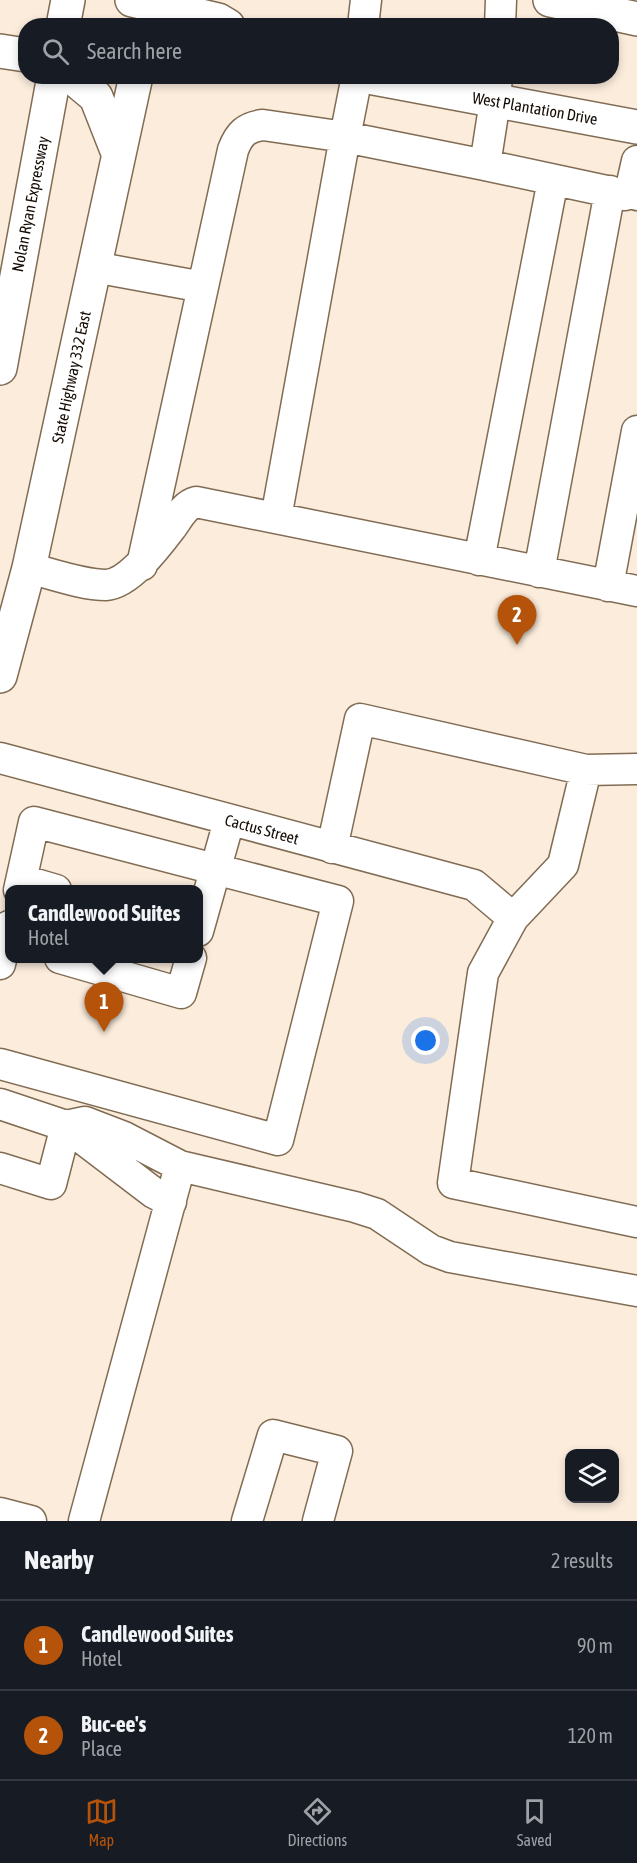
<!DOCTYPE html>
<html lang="en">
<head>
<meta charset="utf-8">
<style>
	:root { --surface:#171b24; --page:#20242c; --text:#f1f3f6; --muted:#9ea1a6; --line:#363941; --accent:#b45309 }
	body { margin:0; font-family:"Asap Condensed",sans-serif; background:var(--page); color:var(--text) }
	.controls { position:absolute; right:18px; bottom:18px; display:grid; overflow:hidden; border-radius:12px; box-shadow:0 3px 9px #0003 }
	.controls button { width:54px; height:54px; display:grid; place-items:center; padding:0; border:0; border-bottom:2px solid var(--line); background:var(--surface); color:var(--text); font:30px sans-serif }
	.you { position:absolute; left:426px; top:1041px; width:21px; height:21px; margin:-15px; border:4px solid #fff; border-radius:50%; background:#1a73e8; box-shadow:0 0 0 9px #1a73e833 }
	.badge { display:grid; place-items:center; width:39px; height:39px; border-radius:50%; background:var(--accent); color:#fff; font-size:20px; font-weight:700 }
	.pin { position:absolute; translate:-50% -50px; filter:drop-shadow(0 2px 3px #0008) }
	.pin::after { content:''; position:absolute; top:32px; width:21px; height:18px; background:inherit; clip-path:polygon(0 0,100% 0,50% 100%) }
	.popup { position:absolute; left:5px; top:885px; width:198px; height:78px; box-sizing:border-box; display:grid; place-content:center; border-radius:12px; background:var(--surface); filter:drop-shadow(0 2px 4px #0005); font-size:20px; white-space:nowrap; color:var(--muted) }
	.popup b { font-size:22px; color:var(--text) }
	.popup::after { content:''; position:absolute; left:50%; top:100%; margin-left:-12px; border:12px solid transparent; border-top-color:var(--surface) }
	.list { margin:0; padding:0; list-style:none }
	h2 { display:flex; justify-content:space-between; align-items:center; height:78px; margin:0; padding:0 24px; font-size:26px }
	h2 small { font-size:20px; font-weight:400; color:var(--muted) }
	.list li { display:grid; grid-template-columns:39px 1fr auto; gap:18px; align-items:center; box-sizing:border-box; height:90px; padding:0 24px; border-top:2px solid var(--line) }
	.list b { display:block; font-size:22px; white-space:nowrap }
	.list p { margin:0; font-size:20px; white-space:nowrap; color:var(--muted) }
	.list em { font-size:20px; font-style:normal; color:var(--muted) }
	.icon { flex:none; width:33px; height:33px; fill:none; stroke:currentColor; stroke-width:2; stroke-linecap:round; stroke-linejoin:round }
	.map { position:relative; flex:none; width:637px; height:1521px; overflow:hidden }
	.search { position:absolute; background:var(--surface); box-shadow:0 3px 9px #0003; left:18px; right:18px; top:18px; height:66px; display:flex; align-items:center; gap:15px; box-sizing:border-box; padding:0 21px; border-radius:24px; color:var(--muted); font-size:22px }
	.sheet { height:258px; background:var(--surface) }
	nav { display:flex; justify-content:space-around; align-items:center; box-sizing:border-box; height:84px; border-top:2px solid var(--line); background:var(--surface); font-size:16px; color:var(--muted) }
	nav a { display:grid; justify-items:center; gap:3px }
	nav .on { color:var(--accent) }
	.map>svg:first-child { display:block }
</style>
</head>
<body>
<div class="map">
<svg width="637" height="1521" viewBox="0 0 637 1521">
	<rect width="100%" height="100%" fill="#fbecdc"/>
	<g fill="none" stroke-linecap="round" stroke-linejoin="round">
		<g stroke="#816c53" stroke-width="33">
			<path id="minor" d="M363,26L366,0
				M500,26L501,0
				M357,76L345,137L485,165
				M497,76L495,101L485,165L625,195L633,192
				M637,161L632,183L633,192L637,195
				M94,267L203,287
				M479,560L553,180
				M142,565L233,150C239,134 246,127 263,125L345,137L276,518
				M29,568C52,574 83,585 106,585C129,584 158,545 171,528C178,519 184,505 196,502L637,591
				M539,572L610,191
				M608,586L637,431
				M0,758L474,885L513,918
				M586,770L563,865L513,918L483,973L453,1183L637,1222
				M332,848L360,719L586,770L637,769
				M22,880L56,890
				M198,931L229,821
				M60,958L181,993L191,958
				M0,964L9,926
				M0,1064L278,1140L338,901L34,822L19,890
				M0,1104L66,1126L154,1193L171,1202
				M66,1126L85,1122L124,1137L180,1166L355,1207L377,1214L431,1250L450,1257L637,1291
				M0,1168L51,1184L66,1126
				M0,1513L31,1521
				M84,1521L180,1166
				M247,1521L273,1435L337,1451L318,1521"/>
		</g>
		<g stroke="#816c53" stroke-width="36">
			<path id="major" d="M132,0L218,20L228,26
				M550,0L637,19
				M0,51L26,55
				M71,76L96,97L118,153
				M363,76L637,127
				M0,676L29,568L136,76"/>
		</g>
		<g stroke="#816c53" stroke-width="36">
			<path id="highway" d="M63,26L68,0
				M0,368L54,76"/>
		</g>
		<use href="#minor" stroke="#fff" stroke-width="30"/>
		<use href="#major" stroke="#fff" stroke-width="33"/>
		<use href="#highway" stroke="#fff" stroke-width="33"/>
	</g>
	<g text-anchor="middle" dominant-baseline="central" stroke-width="5" stroke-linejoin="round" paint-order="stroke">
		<g font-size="16" fill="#140c04" stroke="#fff">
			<text transform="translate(535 108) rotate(10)">West Plantation Drive</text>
			<text transform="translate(30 204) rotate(-79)">Nolan Ryan Expressway</text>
			<text transform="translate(71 377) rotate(-78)">State Highway 332 East</text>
			<text transform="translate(262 829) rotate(15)">Cactus Street</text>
		</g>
	</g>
</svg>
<div class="controls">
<button><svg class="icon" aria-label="layers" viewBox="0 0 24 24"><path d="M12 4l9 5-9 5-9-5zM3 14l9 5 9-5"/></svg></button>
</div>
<div class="you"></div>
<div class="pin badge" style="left:104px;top:1032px">1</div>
<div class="popup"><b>Candlewood Suites</b>Hotel</div>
<div class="pin badge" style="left:517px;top:645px">2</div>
<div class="search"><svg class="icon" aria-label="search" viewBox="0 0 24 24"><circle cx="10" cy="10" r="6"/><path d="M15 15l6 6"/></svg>Search here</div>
</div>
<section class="sheet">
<h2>Nearby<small>2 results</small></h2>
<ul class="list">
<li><span class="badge">1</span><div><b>Candlewood Suites</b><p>Hotel</p></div><em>90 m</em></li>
<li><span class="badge">2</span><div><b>Buc-ee's</b><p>Place</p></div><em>120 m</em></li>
</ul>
</section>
<nav>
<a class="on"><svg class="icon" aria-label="map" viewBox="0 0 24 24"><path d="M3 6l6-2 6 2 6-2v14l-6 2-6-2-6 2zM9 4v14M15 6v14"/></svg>Map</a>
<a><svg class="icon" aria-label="directions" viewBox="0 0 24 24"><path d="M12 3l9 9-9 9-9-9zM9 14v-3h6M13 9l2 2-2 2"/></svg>Directions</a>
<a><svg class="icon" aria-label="saved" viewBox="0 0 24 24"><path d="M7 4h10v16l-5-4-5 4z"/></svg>Saved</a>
</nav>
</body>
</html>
